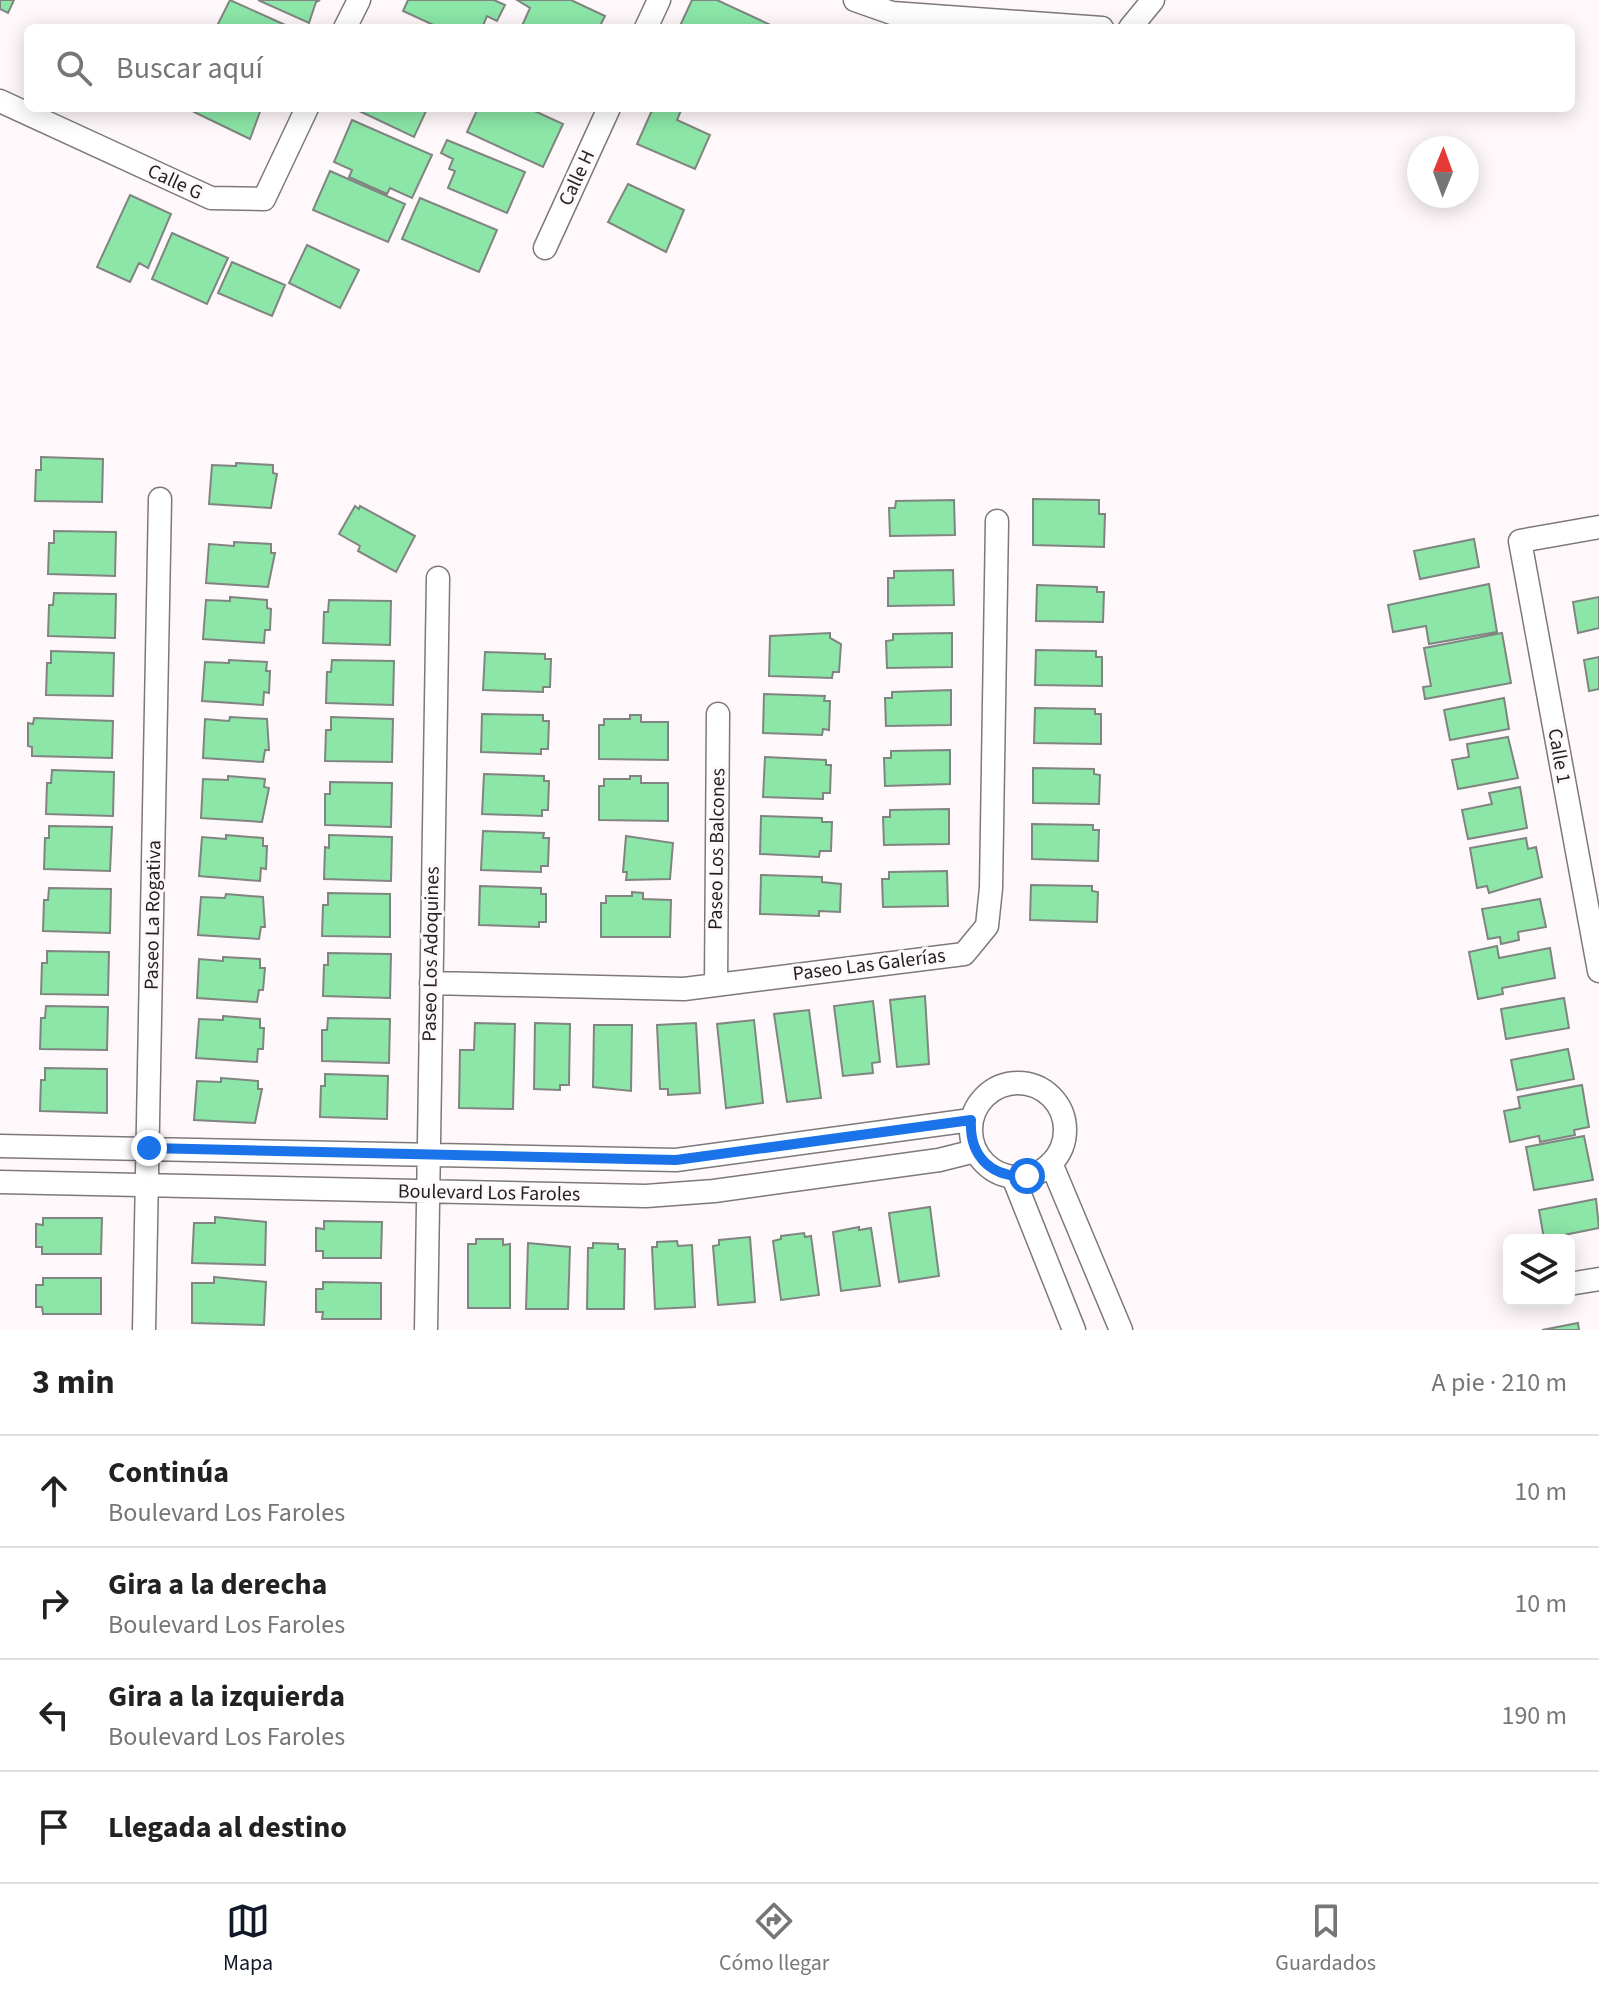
<!DOCTYPE html>
<html lang="es">
<head>
<meta charset="utf-8">
<style>
	:root { --surface:#fff; --page:#f6f6f6; --text:#222; --muted:#767676; --line:#e0e0e0; --accent:#111827 }
	body { margin:0; font-family:"Source Sans 3",sans-serif; background:var(--page); color:var(--text) }
	.controls { position:absolute; right:24px; bottom:24px; display:grid; overflow:hidden; border-radius:12px; box-shadow:0 4px 20px #0003 }
	.controls button { width:72px; height:72px; display:grid; place-items:center; padding:0; border:0; border-bottom:2px solid var(--line); background:var(--surface); color:var(--text); font:40px sans-serif }
	.compass { position:absolute; left:1407px; top:136px; width:72px; height:72px; border-radius:50%; background:var(--surface); box-shadow:0 4px 20px #0003; rotate:1deg }
	.stop { position:absolute; width:24px; height:24px; margin:-18px; border:6px solid #1a73e8; border-radius:50%; background:#fff }
	.stop.end { background:#1a73e8; border-color:#fff; box-shadow:0 2px 8px #0008 }
	.list { margin:0; padding:0; list-style:none }
	h2 { display:flex; justify-content:space-between; align-items:center; height:104px; margin:0; padding:0 32px; font-size:34px }
	h2 small { font-size:26px; font-weight:400; color:var(--muted) }
	.list li { display:grid; grid-template-columns:52px 1fr auto; gap:24px; align-items:center; box-sizing:border-box; height:112px; padding:0 32px; border-top:2px solid var(--line) }
	.list b { display:block; font-size:30px; white-space:nowrap }
	.list p { margin:0; font-size:26px; white-space:nowrap; color:var(--muted) }
	.list em { font-size:26px; font-style:normal; color:var(--muted) }
	.icon { flex:none; width:44px; height:44px; fill:none; stroke:currentColor; stroke-width:2; stroke-linecap:round; stroke-linejoin:round }
	.map { position:relative; flex:none; width:1599px; height:1330px; overflow:hidden }
	.search { position:absolute; background:var(--surface); box-shadow:0 4px 20px #0003; left:24px; right:24px; top:24px; height:88px; display:flex; align-items:center; gap:20px; box-sizing:border-box; padding:0 28px; border-radius:12px; color:var(--muted); font-size:30px }
	.sheet { height:552px; background:var(--surface) }
	nav { display:flex; justify-content:space-around; align-items:center; box-sizing:border-box; height:112px; border-top:2px solid var(--line); background:var(--surface); font-size:22px; color:var(--muted) }
	nav a { display:grid; justify-items:center; gap:4px }
	nav .on { color:var(--accent) }
	.map>svg:first-child { display:block }
</style>
</head>
<body>
<div class="map">
<svg width="1599" height="1330" viewBox="0 0 1599 1330">
	<rect width="100%" height="100%" fill="#fff8fa"/>
	<path fill="#8be6a7" stroke="#808581" stroke-width="2" d="M0,0H14L8,13L0,9Z
		M230,0L292,28H216Z
		M258,0H320L316,2L309,23Z
		M408,0H494L505,5L497,21L487,16L482,28H440L403,11Z
		M571,0L605,16L599,28H521L530,8L517,0Z
		M692,0H717L777,28H679Z
		M196,108H265L261,109L250,139L194,112Z
		M353,108H426L427,109L414,137Z
		M478,108H528L563,124L543,167L467,132Z
		M653,108H682L677,120L710,135L695,169L637,144Z
		M352,120L432,155L412,198L390,188L387,194L349,177L352,170L334,162Z
		M447,140L525,172L507,213L448,188L455,171L449,169L453,159L441,153Z
		M330,171L405,204L388,242L313,210Z
		M628,184L684,210L666,252L608,222Z
		M130,195L171,214L148,268L139,263L130,282L97,267Z
		M420,198L497,230L479,272L402,239Z
		M172,233L228,258L207,304L152,279Z
		M307,245L359,270L340,308L289,283Z
		M232,262L285,285L272,316L218,293Z
		M41,457L103,459L102,502L35,501L36,470H41Z
		M236,463L273,465V473L277,474L271,508L209,504L212,465L236,466Z
		M1033,499L1099,500V514H1105L1104,547L1033,545Z
		M954,500L955,535L890,536L889,508H895L896,501Z
		M355,506L359,509L360,506L415,536L396,572L358,551L360,546L339,534Z
		M54,531L116,532L115,576L48,574L49,543H54Z
		M1474,539L1479,567L1420,579L1414,551Z
		M234,542L271,544V553H275L268,587L206,583L209,544L234,546Z
		M953,570L954,605L888,606V578H894V571Z
		M1489,584L1497,632L1429,644L1426,626L1393,632L1388,605Z
		M1037,585L1097,587V592H1104L1103,622L1036,621Z
		M54,593L116,594L115,638L48,636L49,605H53Z
		M230,597L267,600V608L271,609L270,630H265L264,643L203,639L206,600L230,601Z
		M1599,597V628L1578,633L1573,602Z
		M329,600L391,601L390,645L323,643L324,612H328Z
		M830,633V638L841,644L839,672H833L832,678L769,676L770,636Z
		M952,633V667L887,668L886,641L893,640V634Z
		M1502,633L1511,683L1425,699L1423,687L1431,686L1424,648Z
		M1036,650L1096,651V657H1102V686L1035,685Z
		M51,651L114,653L113,696L46,695L47,663H51Z
		M485,652L545,654V659H551L550,687H543V692L483,690Z
		M1599,657V689L1589,691L1584,660Z
		M229,660L267,662L266,671H270L269,693L264,692L263,705L202,701L205,662L229,663Z
		M332,660L394,661L393,705L326,703L327,672H331Z
		M951,690V725L886,726L885,698H892V692Z
		M764,694L825,696L824,701H830L829,730L823,729L822,735L763,733Z
		M1504,698L1509,729L1450,740L1444,710Z
		M1035,708L1095,709V714H1101V744L1034,743Z
		M482,714L543,715V721H549L548,749H541V754L481,752Z
		M630,715H641V722H668V760L599,759V725H604V719H630Z
		M230,717L267,719L269,750H265L263,762L203,758L205,719L229,721Z
		M331,717L393,719L392,762L325,761L326,730H331Z
		M34,718L113,721L112,758L32,756V747L28,746V723L33,724Z
		M1508,737L1518,778L1458,789L1452,760L1469,757L1467,744Z
		M950,750V784L885,786L884,758H891V751Z
		M765,757L826,760V765H831L830,793H823V799L763,797Z
		M1033,768L1094,769V774L1100,775L1099,804L1033,803Z
		M52,770L114,772L113,816L46,814L47,783H51Z
		M484,774L544,776V781H549L548,810H542V816L482,814Z
		M228,776L265,779L264,787L269,788L262,822L201,818L203,779L228,780Z
		M630,776H641V783H668V821L599,820V786H604V779H630Z
		M330,782L392,783L391,827L325,825V794H330Z
		M1520,787L1527,828L1468,839L1462,810L1492,804L1489,793Z
		M949,809V844L884,845L883,817H890V810Z
		M761,816L822,818V822H832L831,851H820L819,857L760,854Z
		M1032,824L1093,825V830H1099L1098,861L1032,859Z
		M49,826L112,827L110,871L44,869L45,838H49Z
		M483,831L544,833L543,838H549L548,866H541V872L481,870Z
		M226,835L263,838V846H267L266,869L261,868L260,881L199,876L202,837L226,839Z
		M329,835L392,837L391,881L324,879L325,847L329,848Z
		M626,836L673,843L670,879L626,880L627,872H623Z
		M1526,838L1528,849L1536,847L1542,877L1489,893L1487,886L1477,888L1470,848Z
		M947,871L948,906L883,907L882,879H889V872Z
		M761,875L822,877V882L841,884L840,912L819,911V916L760,914Z
		M1031,885L1092,886V891L1098,892L1097,922L1030,920Z
		M480,886L541,888V894H546V922H539V927L479,925Z
		M49,888L111,889L110,933L43,931L44,900H48Z
		M632,892L643,893V899L671,900L670,937H601V903H606V896H632Z
		M328,893L390,894V937L322,936L323,905H328Z
		M226,894L263,897L265,927H261L259,939L198,935L201,897L225,898Z
		M1540,899L1546,927L1518,932L1519,940L1501,944L1500,937L1488,939L1482,909Z
		M1497,946L1499,958L1550,948L1555,978L1502,988L1503,994L1478,999L1469,952Z
		M47,951L109,952L108,995L41,994L42,963H47Z
		M328,953L391,954L390,998L323,996L324,965H328Z
		M223,957L260,959V968H265L263,990H259L257,1002L197,998L199,959L223,961Z
		M925,996L929,1064L897,1067L890,1000Z
		M1564,998L1569,1028L1506,1039L1501,1009Z
		M873,1001L880,1062L872,1063L873,1073L843,1076L834,1006Z
		M46,1006L108,1007L107,1050L40,1049L41,1018H45Z
		M809,1010L821,1098L787,1102L774,1014Z
		M223,1016L260,1019V1028H264L263,1049H258L257,1062L196,1058L199,1019L223,1020Z
		M328,1018L390,1019L389,1063L322,1061V1030H327Z
		M754,1020L763,1103L726,1108L717,1024Z
		M475,1023L515,1024L513,1109L459,1108L460,1050H474Z
		M535,1023L570,1024L569,1085H560V1090L534,1089Z
		M696,1023L700,1093L668,1095V1089H660L657,1025Z
		M594,1025H632L631,1091L593,1087Z
		M1568,1049L1574,1079L1517,1090L1511,1060Z
		M45,1068L107,1069V1113L40,1111L41,1080H45Z
		M325,1074L388,1076L387,1119L320,1117L321,1086H325Z
		M221,1078L258,1081V1089H262L255,1123L194,1120L197,1081L221,1082Z
		M1582,1085L1589,1127L1574,1130L1575,1135L1540,1142L1539,1136L1510,1142L1504,1111L1520,1108L1518,1097Z
		M1584,1136L1593,1180L1534,1190L1526,1147Z
		M1596,1199L1599,1228L1544,1239L1539,1210Z
		M930,1207L939,1276L899,1282L889,1213Z
		M215,1217L266,1222L265,1265L192,1263L194,1223H215Z
		M43,1218H102L101,1254H42V1247H36V1224L43,1225Z
		M324,1221L382,1222L381,1258H323V1251H316V1228L324,1229Z
		M859,1227V1230L871,1228L880,1286L841,1291L833,1232Z
		M804,1233L805,1237L811,1236L819,1295L781,1300L773,1241L781,1239V1236Z
		M750,1237L755,1302L718,1305L713,1246L719,1245V1240Z
		M476,1239H503V1245L510,1244V1308H468V1244H476Z
		M677,1241L678,1246L692,1245L695,1307L655,1309L652,1247H657V1242Z
		M528,1243L570,1247L568,1309H526Z
		M593,1243L618,1244V1249H625L624,1309H587L588,1248H593Z
		M214,1277L266,1282L264,1325L192,1323V1283H214Z
		M43,1278H101V1314H43L42,1307H36V1285H43Z
		M323,1282L381,1283V1319H322L323,1312H316V1289H323Z
		M1578,1323L1579,1330H1542Z"/>
	<g fill="none" stroke-linecap="round" stroke-linejoin="round">
		<g stroke="#7e7879" stroke-width="25">
			<path id="minor" d="M855,0L892,13L1102,28
				M345,28L359,0
				M646,28L659,0
				M1130,28L1153,0
				M0,101L211,198L264,199L307,108
				M545,248L609,108
				M1599,527L1520,541L1599,971
				M431,983L684,989L964,954L987,926L991,888L997,521
				M716,984L718,714
				M971 1130a47 47 0 1 1 94 0a47 47 0 1 1-94 0Z
				M0,1146L676,1160L971,1120
				M1051,1163L1121,1330
				M1013,1177L1074,1330
				M0,1182L646,1196L714,1191L939,1160L975,1151
				M1569,1284L1599,1279
				M144,1330L160,499
				M426,1330L438,578"/>
		</g>
		<use href="#minor" stroke="#fff" stroke-width="22"/>
	</g>
	<g fill="none" stroke-linecap="round" stroke-linejoin="round">
		<path stroke="#1a73e8" stroke-width="10" d="M149,1148L676,1160L971,1120C969,1156 991,1178 1027,1176"/>
	</g>
	<g text-anchor="middle" dominant-baseline="central" stroke-width="6" stroke-linejoin="round" paint-order="stroke">
		<g font-size="20" fill="#221f20" stroke="#fff8fa">
			<text transform="translate(577 178) rotate(-65)">Calle H</text>
			<text transform="translate(175 182) rotate(25)">Calle G</text>
			<text transform="translate(1559 756) rotate(80)">Calle 1</text>
			<text transform="translate(717 849) rotate(-89)">Paseo Los Balcones</text>
			<text transform="translate(153 915) rotate(-89)">Paseo La Rogativa</text>
			<text transform="translate(431 954) rotate(-89)">Paseo Los Adoquines</text>
			<text transform="translate(869 965) rotate(-7)">Paseo Las Galerías</text>
			<text transform="translate(489 1193) rotate(1)">Boulevard Los Faroles</text>
		</g>
	</g>
</svg>
<div class="controls">
<button><svg class="icon" aria-label="layers" viewBox="0 0 24 24"><path d="M12 4l9 5-9 5-9-5zM3 14l9 5 9-5"/></svg></button>
</div>
<svg class="compass" viewBox="-18 -18 36 36"><path d="M0-13l5 13h-10z" fill="#e53935"/><path d="M0 13l5-13h-10z" fill="#767676"/></svg>
<div class="stop" style="left:1027px;top:1176px"></div>
<div class="stop end" style="left:149px;top:1148px"></div>
<div class="search"><svg class="icon" aria-label="search" viewBox="0 0 24 24"><circle cx="10" cy="10" r="6"/><path d="M15 15l6 6"/></svg>Buscar aquí</div>
</div>
<section class="sheet">
<h2>3 min<small>A pie · 210 m</small></h2>
<ul class="list">
<li><svg class="icon" aria-label="ahead" viewBox="0 0 24 24"><path d="M12 20V5M6 11l6-6 6 6"/></svg><div><b>Continúa</b><p>Boulevard Los Faroles</p></div><em>10 m</em></li>
<li><svg class="icon" aria-label="right" viewBox="0 0 24 24"><path d="M7 20v-9h11M14 6l5 5-5 5"/></svg><div><b>Gira a la derecha</b><p>Boulevard Los Faroles</p></div><em>10 m</em></li>
<li><svg class="icon" aria-label="left" viewBox="0 0 24 24"><path d="M17 20v-9H6M10 6l-5 5 5 5"/></svg><div><b>Gira a la izquierda</b><p>Boulevard Los Faroles</p></div><em>190 m</em></li>
<li><svg class="icon" aria-label="arrive" viewBox="0 0 24 24"><path d="M6 21V4h12l-3 4 3 4H6"/></svg><div><b>Llegada al destino</b></div></li>
</ul>
</section>
<nav>
<a class="on"><svg class="icon" aria-label="map" viewBox="0 0 24 24"><path d="M3 6l6-2 6 2 6-2v14l-6 2-6-2-6 2zM9 4v14M15 6v14"/></svg>Mapa</a>
<a><svg class="icon" aria-label="directions" viewBox="0 0 24 24"><path d="M12 3l9 9-9 9-9-9zM9 14v-3h6M13 9l2 2-2 2"/></svg>Cómo llegar</a>
<a><svg class="icon" aria-label="saved" viewBox="0 0 24 24"><path d="M7 4h10v16l-5-4-5 4z"/></svg>Guardados</a>
</nav>
</body>
</html>
